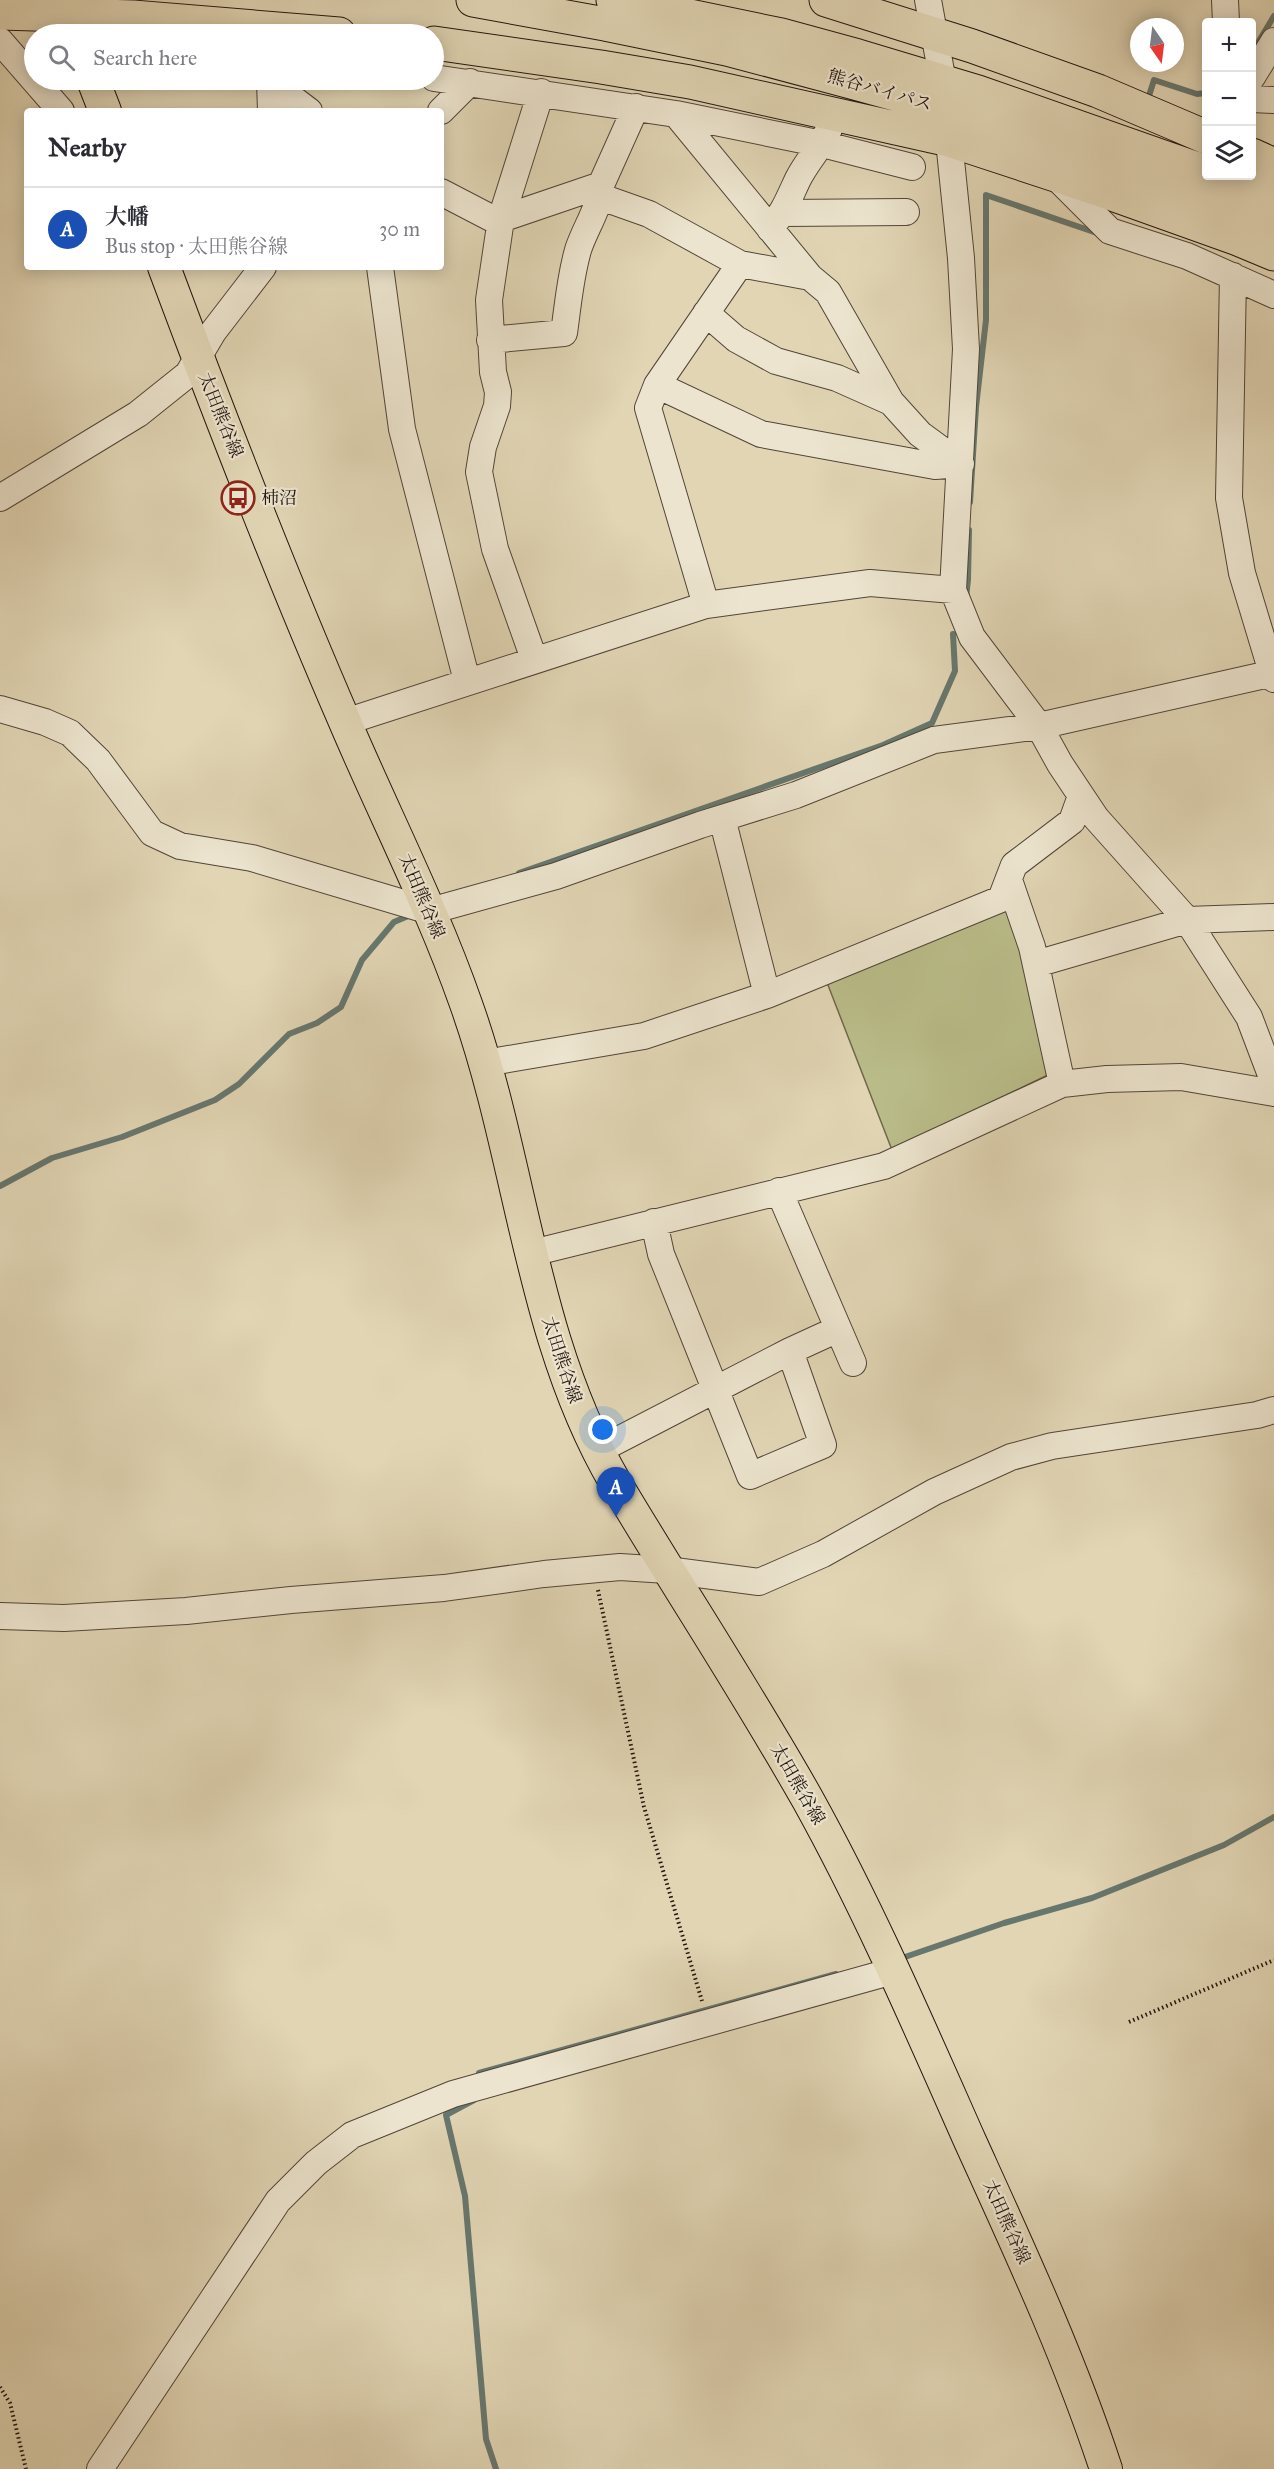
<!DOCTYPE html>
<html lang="en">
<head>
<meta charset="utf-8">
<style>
	:root { --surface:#fff; --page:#f2f2f3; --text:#2b2b33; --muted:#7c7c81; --line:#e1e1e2; --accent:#8f2418 }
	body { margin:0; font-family:"IM FELL Great Primer","Noto Serif JP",serif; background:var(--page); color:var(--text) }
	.controls { position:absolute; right:18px; top:18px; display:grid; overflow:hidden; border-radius:6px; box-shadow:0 3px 15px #0003 }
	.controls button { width:54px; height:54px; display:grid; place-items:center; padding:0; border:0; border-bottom:2px solid var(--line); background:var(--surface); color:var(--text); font:30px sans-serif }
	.compass { position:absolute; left:1130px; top:18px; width:54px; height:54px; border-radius:50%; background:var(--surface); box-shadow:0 3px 15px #0003; rotate:166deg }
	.you { position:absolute; left:603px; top:1430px; width:21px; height:21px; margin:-15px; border:4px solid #fff; border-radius:50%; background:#1a73e8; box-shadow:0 0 0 9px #1a73e833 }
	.badge { display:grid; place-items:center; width:39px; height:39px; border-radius:50%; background:var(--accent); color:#fff; font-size:20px; font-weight:700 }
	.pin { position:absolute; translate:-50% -50px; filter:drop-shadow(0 2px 3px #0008) }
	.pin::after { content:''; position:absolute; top:32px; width:21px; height:18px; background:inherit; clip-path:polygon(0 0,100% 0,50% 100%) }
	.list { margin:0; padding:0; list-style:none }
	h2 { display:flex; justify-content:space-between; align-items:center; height:78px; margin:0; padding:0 24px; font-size:26px }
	h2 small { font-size:20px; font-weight:400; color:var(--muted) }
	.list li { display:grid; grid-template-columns:39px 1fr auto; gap:18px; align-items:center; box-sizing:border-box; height:84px; padding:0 24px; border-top:2px solid var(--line) }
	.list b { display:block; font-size:22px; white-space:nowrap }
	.list p { margin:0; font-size:20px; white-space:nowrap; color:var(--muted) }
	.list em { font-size:20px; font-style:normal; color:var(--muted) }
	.icon { flex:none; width:33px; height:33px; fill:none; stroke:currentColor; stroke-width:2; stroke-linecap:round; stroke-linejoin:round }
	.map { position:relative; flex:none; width:1274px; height:2469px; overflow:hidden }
	.search { position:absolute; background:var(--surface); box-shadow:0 3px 15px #0003; left:24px; top:24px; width:420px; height:66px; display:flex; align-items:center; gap:15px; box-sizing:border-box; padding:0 21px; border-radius:33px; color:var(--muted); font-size:22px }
	.panel { position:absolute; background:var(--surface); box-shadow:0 3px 15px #0003; left:24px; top:108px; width:420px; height:162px; border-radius:6px }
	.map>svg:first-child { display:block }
</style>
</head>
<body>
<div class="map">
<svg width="1274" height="2469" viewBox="0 0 1274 2469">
	<rect width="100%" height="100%" fill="#e1d5b4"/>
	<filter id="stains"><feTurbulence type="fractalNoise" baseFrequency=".00333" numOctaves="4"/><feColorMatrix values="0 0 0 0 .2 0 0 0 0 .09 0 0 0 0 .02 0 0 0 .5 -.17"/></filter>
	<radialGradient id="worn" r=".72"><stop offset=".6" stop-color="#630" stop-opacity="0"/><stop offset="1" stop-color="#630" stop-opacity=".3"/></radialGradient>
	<path fill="#b9bc89" stroke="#6e684c" stroke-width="1.5" d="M1009,902L1052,1073L892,1150L826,980Z"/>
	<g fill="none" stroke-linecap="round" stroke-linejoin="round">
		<path stroke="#67776e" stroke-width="6" d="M1256,46L1274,16
			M1148,99L1154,80L1197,94L1206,93
			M970,502L976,407L986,320V195L1100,234
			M966,598L968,580L969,530
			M519,873L883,745L932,723L955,671L953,634
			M0,1186L52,1158L122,1137L215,1100L239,1084L289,1034L317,1023L341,1007L362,960L394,922L413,914
			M905,1957L1004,1923L1092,1898L1224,1845L1274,1817
			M480,2080L479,2073L836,1974
			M474,2100L446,2115L465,2196L486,2439L496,2469"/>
		<g stroke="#524539" stroke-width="28">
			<path id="minor" d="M928,0L943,82L961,258L966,349L953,590L972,637L1039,726L1060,764L1096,818L1187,920L1249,1017L1274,1083
				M1225,0L1226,22
				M0,41L61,111
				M1252,77L1274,41
				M434,78L676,114L810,277L828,292L891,402L920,434L961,464
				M268,80L309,111
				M270,81L271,111
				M1252,99L1274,100
				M441,111L470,82
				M676,114L822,144L912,167
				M1054,175L1110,231L1187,256L1274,295
				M441,192L491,218L501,219L601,185
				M601,197L649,214L740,264L810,277
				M783,213L906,212
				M770,229C784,212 789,198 798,179C807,161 821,147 829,129
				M380,267L402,429L467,681
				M1233,276L1229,498L1242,573L1274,679
				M706,313L736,339L776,361L837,378L891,402
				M490,340L564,333C568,305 570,278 578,250C585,228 600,208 601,185L636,107
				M657,385L761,434L935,466L961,464
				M0,498L138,414L188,374L213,332L263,267
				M706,605L648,408L657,385L740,264
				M534,659L495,549L479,472L483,447L497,406L498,392L493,372L489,300L501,219L541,92
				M0,709L45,722L70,733L98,760L152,833L180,846L252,858L430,911L556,876L700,825L796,795L934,740L1039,726L1274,673
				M345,722L706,605L870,583L953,590
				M722,818L767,995
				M1009,880L1032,947L1062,1084
				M1036,964L1187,920L1274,917
				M485,1063L644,1036L767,995L1001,899L1014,865L1072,821L1081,796
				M779,1191L853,1363
				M532,1253L884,1166L1062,1084L1107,1079L1181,1077L1274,1093
				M790,1351L838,1329
				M597,1451L790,1351L823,1445L750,1476L661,1254L654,1222
				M0,1616L64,1618L186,1611L291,1600L444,1588L544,1574L620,1567L667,1570L759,1582L823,1554L934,1492L1011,1457L1052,1446L1257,1415L1274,1410
				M100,2469L278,2201L316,2163L352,2135L453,2094L893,1971"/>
		</g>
		<g stroke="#231510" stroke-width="34">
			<path id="major" d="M93,80L105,111
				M164,267C221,420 280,572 345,722C385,816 432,907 466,1004C522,1161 530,1337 615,1482C678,1588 747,1692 808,1800C869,1910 919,2026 970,2141C1019,2249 1069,2356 1106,2469"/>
		</g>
		<g stroke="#231510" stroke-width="35">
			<path id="highway" d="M473,0L605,24L727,49L855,83L975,116L1274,226
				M613,0L781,35L858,56L978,92L1206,172
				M826,0L972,46L1098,91L1206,137
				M0,13L133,17L339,34
				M434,43L601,67L690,82L949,140L1098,189L1238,239L1274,254
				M1252,155L1274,165
				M1215,176L1274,199"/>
		</g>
		<path stroke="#231510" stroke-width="4" stroke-dasharray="1.5 3" stroke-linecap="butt" d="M598,1590L644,1807L702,2001
			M1129,2022L1274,1960
			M0,2387L10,2403L26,2469"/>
		<use href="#minor" stroke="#ece4ce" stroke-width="26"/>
		<use href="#major" stroke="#e1d5b4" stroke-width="32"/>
		<use href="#highway" stroke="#e1d5b4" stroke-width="33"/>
	</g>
	<defs>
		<g id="bus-ring" transform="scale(1.725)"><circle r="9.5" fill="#ece4ce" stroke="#8f2418" stroke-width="1.5"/><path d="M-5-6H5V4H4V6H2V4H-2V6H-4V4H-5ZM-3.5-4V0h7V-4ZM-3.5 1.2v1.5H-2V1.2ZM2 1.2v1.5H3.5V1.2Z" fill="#8f2418"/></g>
	</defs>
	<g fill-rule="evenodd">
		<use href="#bus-ring" x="238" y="498"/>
	</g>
	<g text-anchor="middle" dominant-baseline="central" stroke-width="4.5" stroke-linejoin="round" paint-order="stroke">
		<g font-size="18" fill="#231510" stroke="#ece4ce">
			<text transform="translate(880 90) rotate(16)">熊谷バイパス</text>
			<text transform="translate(221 415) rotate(68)">太田熊谷線</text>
			<text transform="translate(422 896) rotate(67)">太田熊谷線</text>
			<text transform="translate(562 1360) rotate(72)">太田熊谷線</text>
			<text transform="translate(798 1784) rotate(60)">太田熊谷線</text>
			<text transform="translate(1007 2222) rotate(66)">太田熊谷線</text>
		</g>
		<g font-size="18" fill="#231510" stroke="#ece4ce" text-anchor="start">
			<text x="261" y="498">柿沼</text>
		</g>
	</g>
	<rect width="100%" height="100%" filter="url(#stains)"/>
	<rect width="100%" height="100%" fill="url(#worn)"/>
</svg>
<div class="controls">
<button>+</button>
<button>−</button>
<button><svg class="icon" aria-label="layers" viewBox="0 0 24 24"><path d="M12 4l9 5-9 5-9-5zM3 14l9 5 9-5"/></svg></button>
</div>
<svg class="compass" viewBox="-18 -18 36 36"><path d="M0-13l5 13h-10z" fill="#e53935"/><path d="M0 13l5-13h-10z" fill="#7c7c81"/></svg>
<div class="you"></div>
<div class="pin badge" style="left:616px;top:1517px;background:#1a4fb4">A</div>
<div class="search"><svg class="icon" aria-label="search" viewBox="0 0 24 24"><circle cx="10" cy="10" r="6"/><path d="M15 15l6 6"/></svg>Search here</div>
<section class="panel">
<h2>Nearby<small></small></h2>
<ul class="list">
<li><span class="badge" style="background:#1a4fb4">A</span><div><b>大幡</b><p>Bus stop · 太田熊谷線</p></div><em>30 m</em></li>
</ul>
</section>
</div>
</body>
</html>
